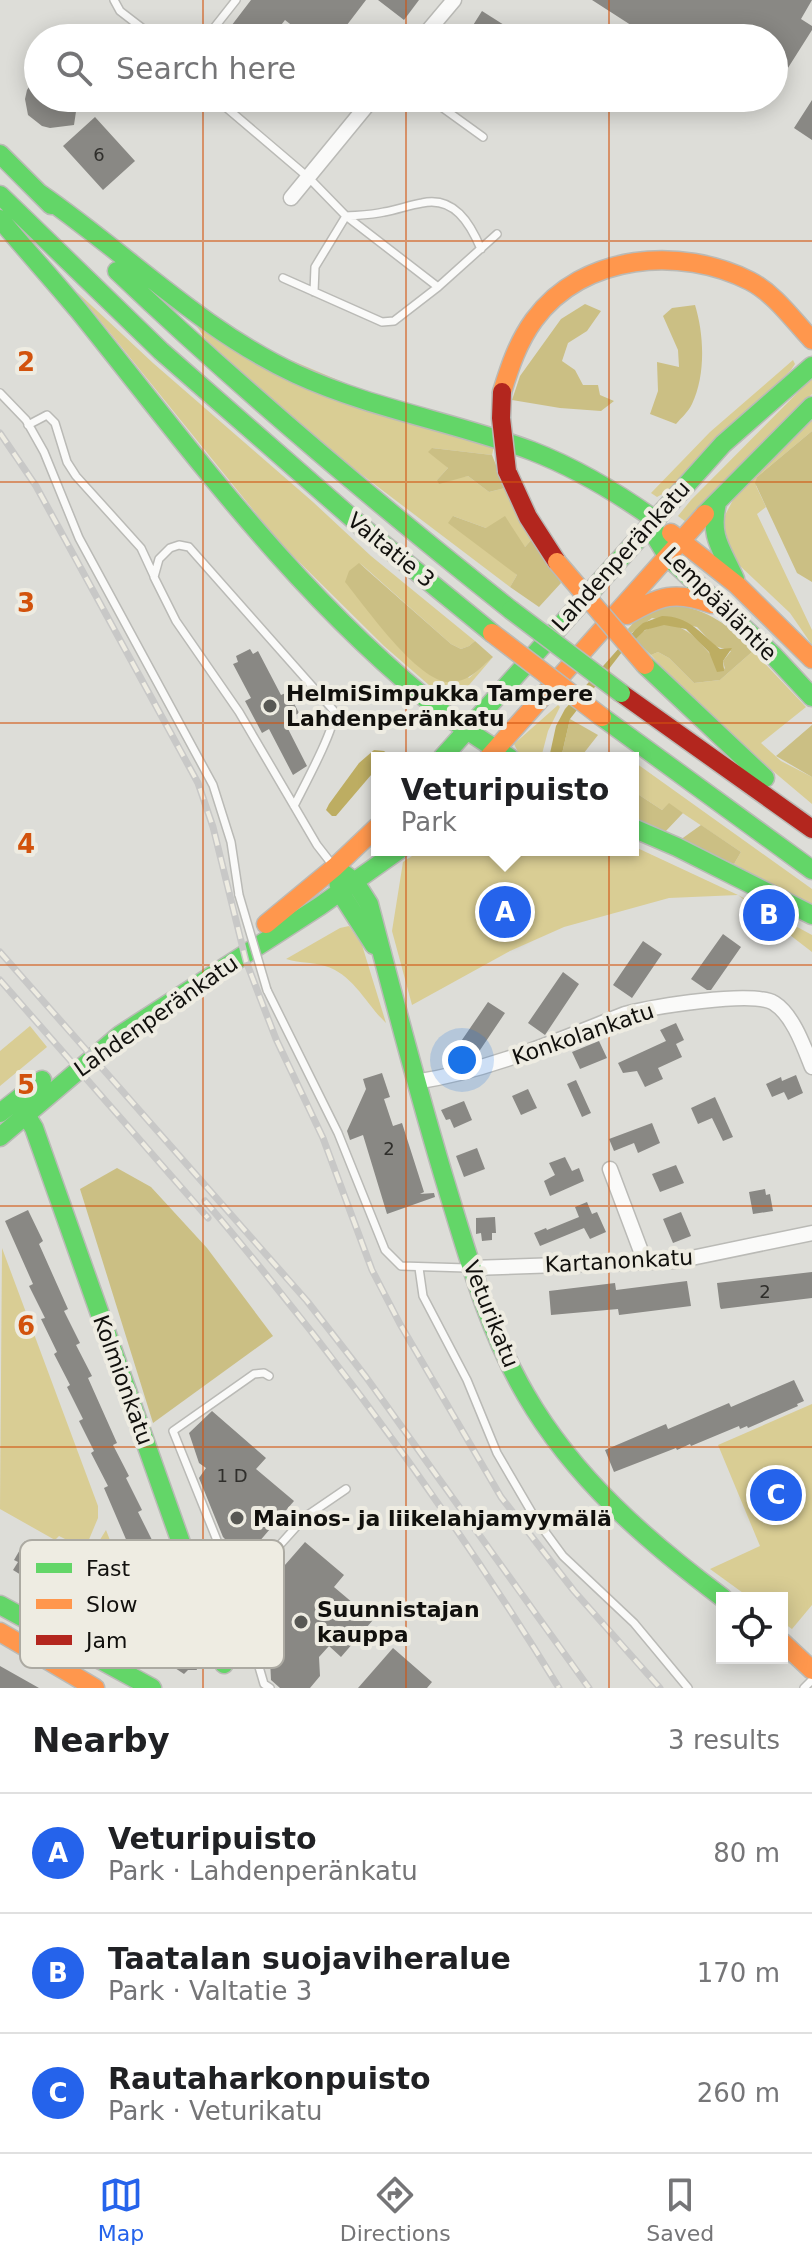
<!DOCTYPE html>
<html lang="en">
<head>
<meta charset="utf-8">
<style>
	:root { --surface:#fff; --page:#f2f2f2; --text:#202124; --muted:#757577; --line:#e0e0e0; --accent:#2563eb }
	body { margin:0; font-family:"DejaVu Sans",sans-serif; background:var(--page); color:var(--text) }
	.controls { position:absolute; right:24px; bottom:24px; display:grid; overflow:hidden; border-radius:0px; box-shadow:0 4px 20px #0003 }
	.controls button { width:72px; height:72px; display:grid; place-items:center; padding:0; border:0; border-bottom:2px solid var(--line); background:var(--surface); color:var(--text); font:40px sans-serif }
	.you { position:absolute; left:462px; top:1060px; width:28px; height:28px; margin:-20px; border:6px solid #fff; border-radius:50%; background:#1a73e8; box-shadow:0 0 0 12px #1a73e833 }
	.badge { display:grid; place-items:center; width:52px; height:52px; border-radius:50%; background:var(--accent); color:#fff; font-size:26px; font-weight:700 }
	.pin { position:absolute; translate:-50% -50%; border:4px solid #fff; box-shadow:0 2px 8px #0006 }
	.popup { position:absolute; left:371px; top:752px; width:268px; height:104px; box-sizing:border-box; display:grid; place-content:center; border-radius:0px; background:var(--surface); filter:drop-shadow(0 2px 6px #0005); font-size:26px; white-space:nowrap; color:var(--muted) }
	.popup b { font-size:30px; color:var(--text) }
	.popup::after { content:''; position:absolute; left:50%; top:100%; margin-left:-16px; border:16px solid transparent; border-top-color:var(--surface) }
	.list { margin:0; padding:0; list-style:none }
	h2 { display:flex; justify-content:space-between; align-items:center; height:104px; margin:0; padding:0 32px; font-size:34px }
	h2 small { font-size:26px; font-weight:400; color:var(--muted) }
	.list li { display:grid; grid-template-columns:52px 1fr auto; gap:24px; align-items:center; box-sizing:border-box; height:120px; padding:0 32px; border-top:2px solid var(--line) }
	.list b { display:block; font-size:30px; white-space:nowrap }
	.list p { margin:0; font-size:26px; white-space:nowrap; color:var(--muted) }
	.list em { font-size:26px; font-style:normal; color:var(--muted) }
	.icon { flex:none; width:44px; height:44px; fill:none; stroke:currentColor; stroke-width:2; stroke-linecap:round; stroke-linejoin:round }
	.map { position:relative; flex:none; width:812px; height:1688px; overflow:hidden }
	.search { position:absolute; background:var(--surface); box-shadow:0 4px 20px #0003; left:24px; right:24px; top:24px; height:88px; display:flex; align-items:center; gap:20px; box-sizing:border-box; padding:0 28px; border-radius:44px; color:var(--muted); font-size:30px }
	.sheet { height:464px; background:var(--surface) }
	nav { display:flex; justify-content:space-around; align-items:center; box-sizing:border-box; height:112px; border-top:2px solid var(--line); background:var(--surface); font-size:22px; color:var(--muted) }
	nav a { display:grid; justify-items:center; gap:4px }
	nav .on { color:var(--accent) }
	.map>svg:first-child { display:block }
</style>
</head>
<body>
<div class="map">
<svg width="812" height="1688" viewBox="0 0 812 1688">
	<rect width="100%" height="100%" fill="#ddddd8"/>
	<path fill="#d9cd94" d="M77,292L153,363L313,502L371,556L475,641L469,646L461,649L451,644L360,563L469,678L493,657L452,705L384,646L280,543Z
		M191,318L494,446L492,455L432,448L448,468L437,480L468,476L489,492L505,488L533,538L525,547L486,528L453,516L517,575L510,587L328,449L207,341Z
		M793,360L795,364L791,370L666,492L657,497L651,493L710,432Z
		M812,378V394L686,522L678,516L691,500Z
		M812,418V431L757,477L756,486L766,507L757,514L812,630V645L790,613L738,564L723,544L722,521L735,496Z
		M753,651L806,707L761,743L781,761L812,777V804L703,712L651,655L658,652L669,658L694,683L720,680Z
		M558,705L560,707L548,731L541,758H521L514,744Z
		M633,761L812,889V906L734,864L741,852L669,804L662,810L633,791Z
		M633,846L738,895L812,935V952L738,895L669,898L564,927L510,951L412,1005L392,931L403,862L421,850H633Z
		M349,926L362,945L386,1023C366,1004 353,974 325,966C312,962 298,963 286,959L340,928Z
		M30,1026L47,1047L0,1086V1051Z
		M2,1248L98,1506V1518L85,1549L59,1536L55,1540L0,1509Z
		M812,1404V1605L792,1629L782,1622V1598H750L710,1569L760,1546L718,1445Z
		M106,1530L122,1571L118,1575L91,1560L90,1556Z"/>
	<path fill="#cbbf84" d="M585,304L601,311L587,331L568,343L562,361L575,370L583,385H598L600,395L614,401L601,411L560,408L512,400L520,376L561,319Z
		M695,305C704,334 706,375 692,404C689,411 681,418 676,424L650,414L658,391L657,362L679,367L678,350L663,316L672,308Z
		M812,431V582L797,573L755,483L757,477Z
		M432,448L492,455L505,488L489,492L468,476L439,484L437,480L448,468L428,452Z
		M453,516L486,528L505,516L525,547L533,538L561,583L539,607L510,587L517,575L448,523Z
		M359,563L451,644L461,649L469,646L475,641L493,657C480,668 470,681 452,682C420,686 365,606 345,582L349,571Z
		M672,604C710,611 727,623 753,651L720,680L694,683L669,658L658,652L651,655L634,639C640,632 647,629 656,626C690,618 703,651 725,669L723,661L731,651L715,646L697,627L652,618L630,634L627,630L636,620Z
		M570,719L598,735L580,758H561Z
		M812,725V777L776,756Z
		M633,791L662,810L669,803L683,813L664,833L633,819Z
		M701,825L741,852L734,864L680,840Z
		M117,1168L151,1187L207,1248L273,1336L153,1423L80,1189Z"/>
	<path fill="#bdad62" d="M662,616C689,616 700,633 720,649L732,648L723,661L724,671L717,672L709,652L686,629L664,625L645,630L622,652L570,719L561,758H549L556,726L565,709L635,630L643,623Z
		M374,750L384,751L393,758H377V768L336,816H332L326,810L329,804L359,763Z"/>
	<path fill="#898884" d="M251,0H366L337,38H308L285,20L271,38H222Z
		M378,0H419L404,20Z
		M592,0H812L801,19L812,26V30L774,90V38H651Z
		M482,11L512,30L507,38H465Z
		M38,74V98H78L74,125L50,128L42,126L28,115L25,99L27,90Z
		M812,100V140L794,128Z
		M95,117L135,161L103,190L63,146Z
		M250,649L253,654L258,651L281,695L288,692L299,713L284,721L307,766L293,775L269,729L262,733L245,701L251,698L233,664L238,662L236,656Z
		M723,934L741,947L711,990H707L691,979Z
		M643,941L662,954L632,998L613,985Z
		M563,972L579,984L545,1035L528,1023Z
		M488,1002L505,1013L474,1059L465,1061L453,1053Z
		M676,1023L684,1040L676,1044L682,1057L658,1068L663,1079L645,1087L637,1071L623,1073L618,1063L666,1041L660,1030Z
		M599,1041L607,1058L580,1069L572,1052Z
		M382,1073L390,1097L384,1099L393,1126L402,1123L424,1192L420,1194L434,1193L435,1197L387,1214L363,1135L350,1140L347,1131L366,1089L363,1079Z
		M796,1075L803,1093L788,1100L784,1092L772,1097L766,1084L781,1077L782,1081Z
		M576,1080L591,1113L582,1117L567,1084Z
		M528,1089L537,1108L521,1115L512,1096Z
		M715,1097L733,1137L723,1141L712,1118L698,1124L691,1108Z
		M464,1101L472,1120L454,1128L450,1119L446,1120L441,1110Z
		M652,1123L660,1143L638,1153L634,1143L614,1151L609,1139Z
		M477,1148L485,1169L464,1177L456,1156Z
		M565,1157L572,1171L579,1168L584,1181L550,1196L544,1181L555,1175L549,1163Z
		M676,1165L684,1183L660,1192L652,1174Z
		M765,1189L766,1195L770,1194L773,1211L753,1214L749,1192Z
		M587,1202L592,1214L597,1212L606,1232L590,1239L584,1228L540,1246L534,1233L546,1228L547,1230L579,1217L575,1207Z
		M28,1210L43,1241L39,1244L68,1309L64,1311L80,1343L76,1345L92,1376L88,1378L117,1443L113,1445L129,1476L126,1478L142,1510L138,1512L154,1544L150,1546L181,1610L178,1611L182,1619L173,1623L193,1658L197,1670H188L184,1674L163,1660L158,1665L59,1609L68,1593L152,1642L167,1635L127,1554L131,1551L104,1488L108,1486L91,1453L94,1451L79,1421L83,1419L67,1387L70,1385L54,1354L57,1352L41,1319L45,1318L29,1286L33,1284L5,1221Z
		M681,1212L691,1236L673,1243L663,1219Z
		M495,1217L496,1233H492V1240L482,1241L481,1233L476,1234V1218Z
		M812,1272V1298L721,1309L720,1307L717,1283Z
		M687,1281L691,1306L619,1315L618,1309L551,1315L549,1291L615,1283L616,1290Z
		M794,1380L804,1401L797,1404L798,1406L748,1428L747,1426L740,1429L739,1426L691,1446L690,1444L677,1450L676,1448L614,1472L605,1450L666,1424L668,1429L729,1403L731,1407Z
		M212,1411L266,1458L256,1469L294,1501L252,1550L239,1539L226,1540L223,1537L199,1478L206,1468L199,1463L189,1433Z
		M25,1541L35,1547L37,1542L56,1554L53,1558L62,1564L51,1583L47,1580L42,1588L13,1570L18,1562L14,1560Z
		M305,1542L344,1575L334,1587L373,1620L341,1657L329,1646L319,1657L320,1676L310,1688H280L271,1680L270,1659L262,1654L256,1621L275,1598L264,1589Z
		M393,1648L432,1682L427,1688H358Z
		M0,1666L39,1688H0Z"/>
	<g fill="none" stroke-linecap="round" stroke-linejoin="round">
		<g stroke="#babab6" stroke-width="10">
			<path id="lane" d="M114,0L120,11L155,38
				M206,38L236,0
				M215,98L309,178L346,216L438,287L394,321L382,322L283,278
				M429,98L483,137
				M438,287L497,234
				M314,292L315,267L346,216C359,215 372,215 384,212C397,210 409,205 422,203C454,196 470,223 481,249
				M0,393L26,420L44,452L79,538L213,785L231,842L239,895
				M28,425L47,415L55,423L67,462L76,476L141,548L154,576
				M294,806C305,784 333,733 335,712L189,547L179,545L170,548L159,559L154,577L176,621L239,712L317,845L331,863
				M267,990L338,1133L385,1250L401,1266L467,1268
				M419,1268L423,1296L467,1380L497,1453L535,1518L563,1556L634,1623L688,1688
				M269,1376L264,1373L254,1374L173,1431L235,1585L264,1684L270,1688
				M203,1598L251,1577L305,1517L346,1489
				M804,1688L812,1680"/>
		</g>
		<g stroke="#babab6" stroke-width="17">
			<path id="street" d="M422,38L454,0
				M291,198L373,98
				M415,1082C488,1071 556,1041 625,1014C652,1007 752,990 774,1003C793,1015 804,1047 812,1067
				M610,1169L645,1262
				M471,1268L677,1261L812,1233"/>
		</g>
		<g stroke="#babab6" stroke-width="21">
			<path id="fast" d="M0,154L51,205
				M39,193C125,252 201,330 296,374C372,409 455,422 532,451C576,468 616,492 654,519
				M0,195L161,351L361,526L492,633
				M0,219C26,250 53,280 79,311C194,454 299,599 445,714C465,730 488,744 510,758
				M117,271C243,391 375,502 511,610
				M717,503C709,537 722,549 735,579
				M705,514L812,406
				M654,519L655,536L668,557L772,654L812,697
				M645,665L765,778
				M602,717L812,870
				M442,758L723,444L812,366
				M633,828L677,847L812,915
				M340,871L355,882L369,904C394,1000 419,1096 448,1191C469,1260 489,1332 526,1395C574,1478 647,1541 723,1598
				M337,874L340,892L374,945
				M18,1102L34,1128L224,1664
				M0,1113L42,1080
				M0,1137L120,1035L320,906L399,850
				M0,1605L152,1688"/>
		</g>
		<g stroke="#babab6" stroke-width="21">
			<path id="slow" d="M502,392C510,366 518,342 534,320C583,253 681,246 750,281C775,294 793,320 812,340
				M671,533L737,585L812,659
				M627,615C661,596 674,590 712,604
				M488,758L705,514
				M266,924L335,867L377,827
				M0,1632L95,1688
				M782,1642L812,1670"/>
		</g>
		<g stroke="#babab6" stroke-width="21">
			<path id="jam" d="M507,471L528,517L557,562
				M621,693L812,829"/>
		</g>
		<use href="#lane" stroke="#fafaf9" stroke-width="7"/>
		<use href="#street" stroke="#fafaf9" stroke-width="14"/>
		<use href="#fast" stroke="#63d668" stroke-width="18"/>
		<use href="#slow" stroke="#ff974d" stroke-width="18"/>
		<use href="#jam" stroke="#b3261e" stroke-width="18"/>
		<g stroke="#c8c8c7" stroke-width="7">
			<path id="rail" d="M0,433L36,486L198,783L213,827L246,961L259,995L276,1039L323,1138L372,1270L400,1324L501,1497L574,1591L660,1688
				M0,952L307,1301L366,1377L589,1688
				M0,980L208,1218
				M205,1201C335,1354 454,1517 559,1688"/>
		</g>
		<use href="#rail" stroke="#eeece2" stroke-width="4" stroke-dasharray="12" stroke-linecap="butt"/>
		<g stroke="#babab6" stroke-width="10" stroke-linecap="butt">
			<path id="lane-bridge" d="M239,895L267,990"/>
		</g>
		<g stroke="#babab6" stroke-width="21" stroke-linecap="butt">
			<path id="fast-bridge" d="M511,610L621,693"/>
		</g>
		<g stroke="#babab6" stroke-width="21" stroke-linecap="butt">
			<path id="slow-bridge" d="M557,562L645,665
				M492,633L602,717"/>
		</g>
		<g stroke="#babab6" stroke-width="21" stroke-linecap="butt">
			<path id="jam-bridge" d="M502,392L501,418L507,471"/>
		</g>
		<use href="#lane-bridge" stroke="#fafaf9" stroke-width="7"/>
		<use href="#fast-bridge" stroke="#63d668" stroke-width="18"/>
		<use href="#slow-bridge" stroke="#ff974d" stroke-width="18"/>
		<use href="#jam-bridge" stroke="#b3261e" stroke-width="18"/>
	</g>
	<path fill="none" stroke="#d2520c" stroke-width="2" stroke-opacity="0.55" d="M203,0V38M406,0V38M609,0V38M203,98V1688M406,98V1688M609,98V1688M0,241H812M0,482H812M0,723H812M0,965H812M0,1206H812M0,1447H812"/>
	<g fill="#585854" stroke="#eeece2" stroke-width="3">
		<circle cx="270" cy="706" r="8"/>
		<circle cx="237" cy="1518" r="8"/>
		<circle cx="301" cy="1622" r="8"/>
	</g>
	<g text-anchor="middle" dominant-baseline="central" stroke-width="8" stroke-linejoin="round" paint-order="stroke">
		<g font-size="18" fill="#2f2e2b">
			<text x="99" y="154">6</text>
			<text x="389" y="1148">2</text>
			<text x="765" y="1291">2</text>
			<text x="232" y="1475">1 D</text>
		</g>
		<g font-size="22" fill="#11100d" stroke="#eeece2">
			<text transform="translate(391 550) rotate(39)">Valtatie 3</text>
			<text transform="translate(621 556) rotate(-48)">Lahdenperänkatu</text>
			<text transform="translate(720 604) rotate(45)">Lempääläntie</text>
			<text transform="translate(156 1016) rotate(-35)">Lahdenperänkatu</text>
			<text transform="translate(583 1034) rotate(-19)">Konkolankatu</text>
			<text transform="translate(619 1261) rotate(-3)">Kartanonkatu</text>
			<text transform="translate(491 1314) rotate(68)">Veturikatu</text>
			<text transform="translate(123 1380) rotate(70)">Kolmionkatu</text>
		</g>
		<g font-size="22" font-weight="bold" fill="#11100d" stroke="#eeece2" text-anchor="start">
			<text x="286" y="693">HelmiSimpukka Tampere<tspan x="286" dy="25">Lahdenperänkatu</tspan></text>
			<text x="253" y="1518">Mainos- ja liikelahjamyymälä</text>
			<text x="317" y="1609">Suunnistajan<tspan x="317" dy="25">kauppa</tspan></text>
		</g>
	</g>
	<rect x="20" y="1540" width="264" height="128" rx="12" fill="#eeece2" stroke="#acaaa2" stroke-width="2"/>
	<rect x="36" y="1563" width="36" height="10" fill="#63d668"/>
	<rect x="36" y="1599" width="36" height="10" fill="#ff974d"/>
	<rect x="36" y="1635" width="36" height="10" fill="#b3261e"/>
	<g font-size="22" fill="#11100d">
		<text x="86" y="1576">Fast</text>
		<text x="86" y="1612">Slow</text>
		<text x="86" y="1648">Jam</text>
	</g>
	<g font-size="26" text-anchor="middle" font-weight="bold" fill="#d2520c" stroke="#eeece2" stroke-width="8" stroke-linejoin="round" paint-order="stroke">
		<text x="26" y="371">2</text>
		<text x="26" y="612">3</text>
		<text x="26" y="853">4</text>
		<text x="26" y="1094">5</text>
		<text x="26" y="1335">6</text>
	</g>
</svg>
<div class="controls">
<button><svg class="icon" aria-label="locate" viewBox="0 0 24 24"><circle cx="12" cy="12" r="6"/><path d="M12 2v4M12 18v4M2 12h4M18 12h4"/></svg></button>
</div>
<div class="you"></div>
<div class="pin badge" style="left:505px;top:912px">A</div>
<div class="popup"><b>Veturipuisto</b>Park</div>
<div class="pin badge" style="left:769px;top:915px">B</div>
<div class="pin badge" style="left:776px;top:1495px">C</div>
<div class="search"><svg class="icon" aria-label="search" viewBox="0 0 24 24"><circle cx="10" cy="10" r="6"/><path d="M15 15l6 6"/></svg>Search here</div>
</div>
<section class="sheet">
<h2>Nearby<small>3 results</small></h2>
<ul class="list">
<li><span class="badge">A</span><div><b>Veturipuisto</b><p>Park · Lahdenperänkatu</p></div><em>80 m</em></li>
<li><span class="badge">B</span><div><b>Taatalan suojaviheralue</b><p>Park · Valtatie 3</p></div><em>170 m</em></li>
<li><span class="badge">C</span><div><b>Rautaharkonpuisto</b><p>Park · Veturikatu</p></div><em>260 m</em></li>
</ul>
</section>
<nav>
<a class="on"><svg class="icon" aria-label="map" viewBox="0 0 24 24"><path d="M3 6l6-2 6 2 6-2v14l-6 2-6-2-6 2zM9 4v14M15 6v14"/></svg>Map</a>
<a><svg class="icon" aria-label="directions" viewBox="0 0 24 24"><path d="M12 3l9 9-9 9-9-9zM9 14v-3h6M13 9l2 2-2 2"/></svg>Directions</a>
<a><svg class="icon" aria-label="saved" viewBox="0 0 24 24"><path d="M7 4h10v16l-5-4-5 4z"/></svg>Saved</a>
</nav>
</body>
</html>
